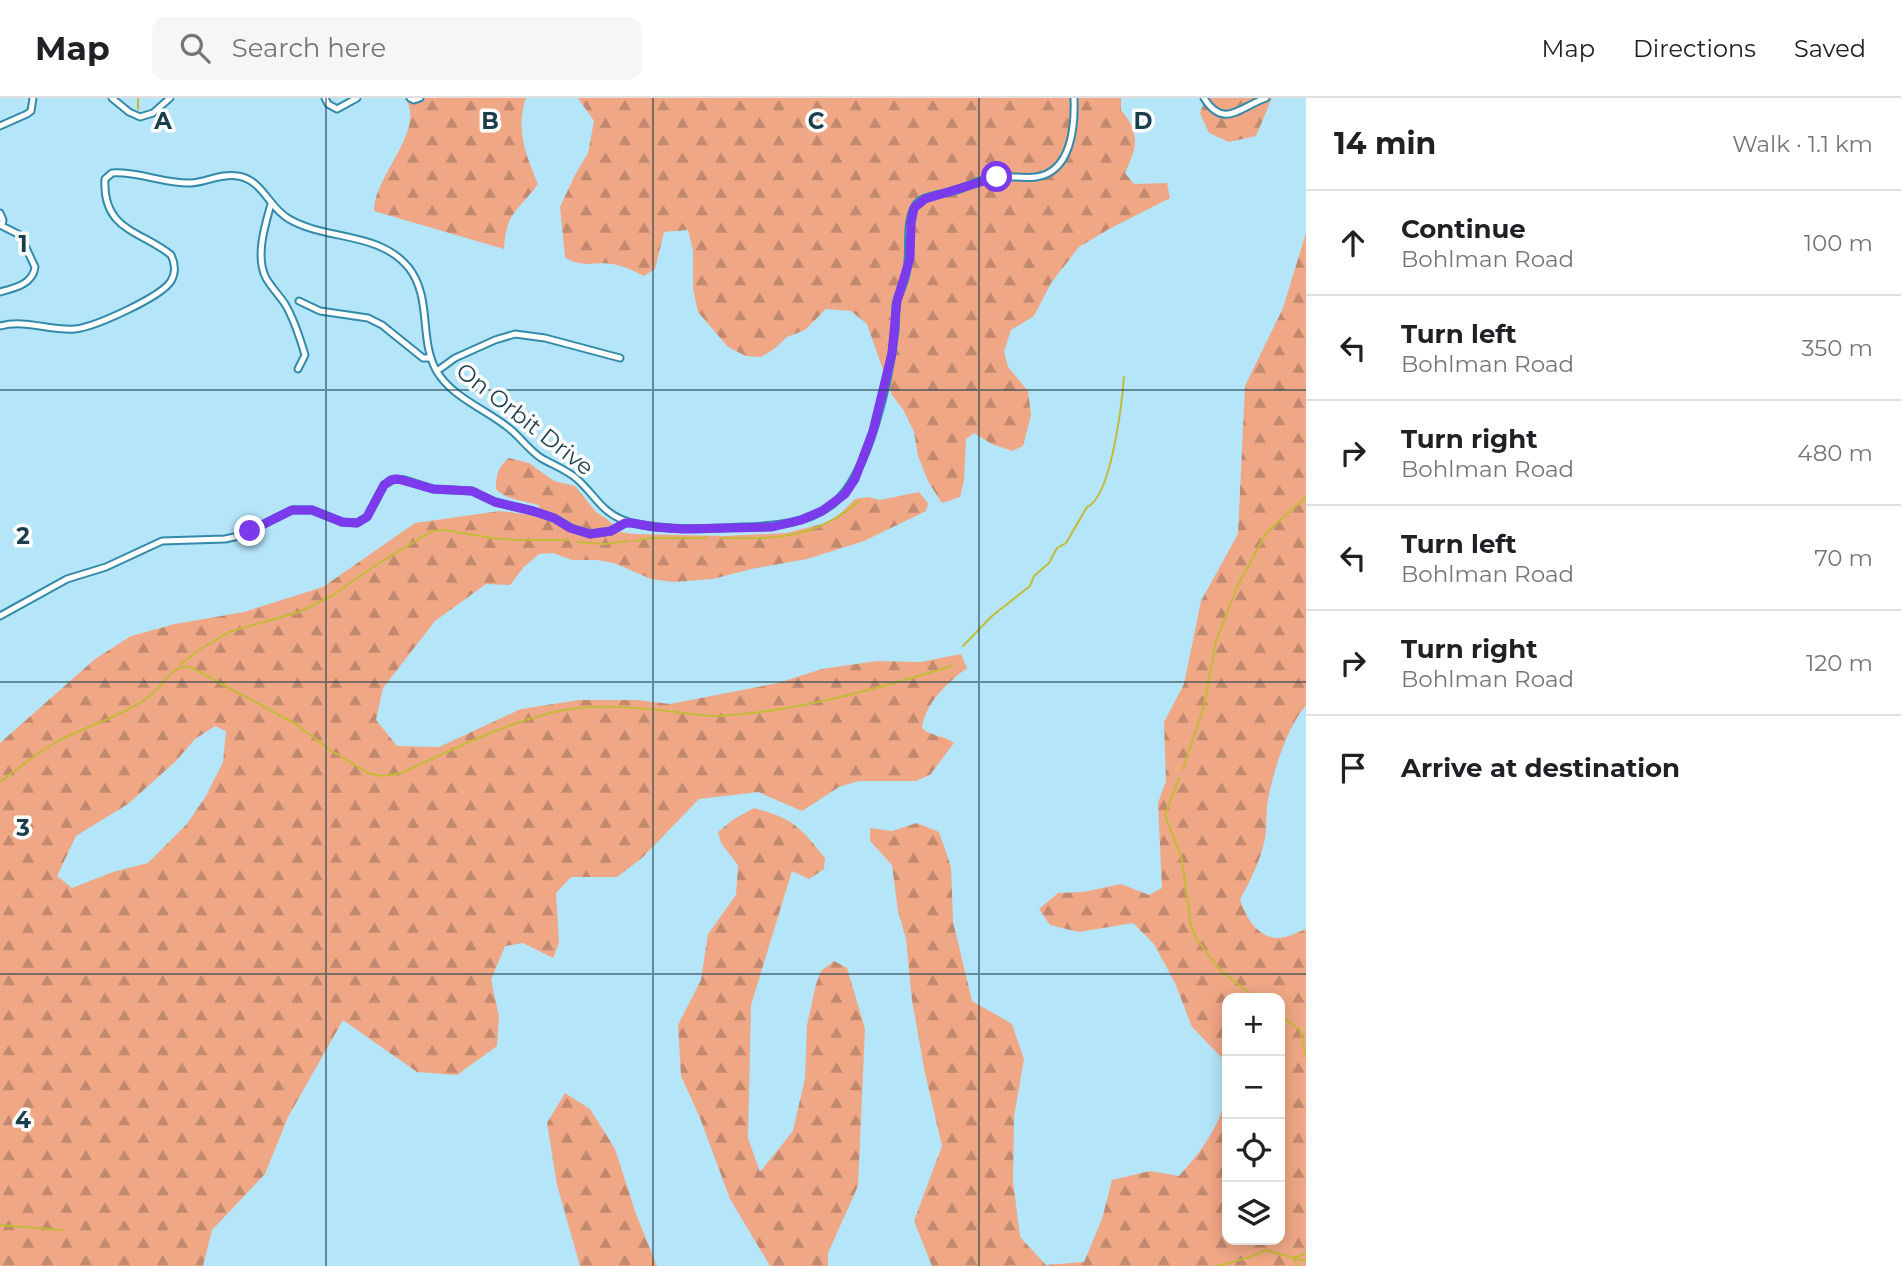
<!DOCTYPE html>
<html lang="en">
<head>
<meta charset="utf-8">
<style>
	:root { --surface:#fff; --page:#f6f6f6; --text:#202124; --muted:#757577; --line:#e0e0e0 }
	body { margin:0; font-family:Montserrat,sans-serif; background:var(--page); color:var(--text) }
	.controls { position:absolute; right:21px; bottom:21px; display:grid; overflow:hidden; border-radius:14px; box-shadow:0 4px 18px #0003 }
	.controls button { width:63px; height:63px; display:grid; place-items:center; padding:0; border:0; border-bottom:2px solid var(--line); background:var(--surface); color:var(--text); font:35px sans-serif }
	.stop { position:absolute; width:21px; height:21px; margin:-16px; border:5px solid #7c3aed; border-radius:50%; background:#fff }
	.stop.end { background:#7c3aed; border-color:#fff; box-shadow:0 2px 7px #0008 }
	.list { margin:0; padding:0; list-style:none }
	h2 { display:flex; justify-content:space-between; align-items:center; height:91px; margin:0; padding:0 28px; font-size:30px }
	h2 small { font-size:23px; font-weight:400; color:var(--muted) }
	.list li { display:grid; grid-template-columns:46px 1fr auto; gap:21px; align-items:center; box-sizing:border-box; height:105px; padding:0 28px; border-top:2px solid var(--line) }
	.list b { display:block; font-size:26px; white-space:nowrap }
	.list p { margin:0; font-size:23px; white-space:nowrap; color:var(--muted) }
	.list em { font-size:23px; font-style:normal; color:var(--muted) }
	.icon { flex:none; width:38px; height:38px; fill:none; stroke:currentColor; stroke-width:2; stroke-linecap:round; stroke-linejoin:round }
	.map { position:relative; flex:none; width:1306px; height:1168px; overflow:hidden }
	header { display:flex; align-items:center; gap:42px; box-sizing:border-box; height:98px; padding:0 35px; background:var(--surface); border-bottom:2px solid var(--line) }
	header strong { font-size:33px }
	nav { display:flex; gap:38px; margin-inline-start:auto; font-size:24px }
	.search { width:490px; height:63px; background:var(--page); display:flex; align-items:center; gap:18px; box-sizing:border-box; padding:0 24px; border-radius:14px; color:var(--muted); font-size:26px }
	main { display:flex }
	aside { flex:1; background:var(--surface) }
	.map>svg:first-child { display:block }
</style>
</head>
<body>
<header>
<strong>Map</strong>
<div class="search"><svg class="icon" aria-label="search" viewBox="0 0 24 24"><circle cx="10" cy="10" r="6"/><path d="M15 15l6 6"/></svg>Search here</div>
<nav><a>Map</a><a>Directions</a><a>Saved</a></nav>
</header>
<main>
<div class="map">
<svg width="1306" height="1168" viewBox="0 0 1306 1168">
	<defs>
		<pattern id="forest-firs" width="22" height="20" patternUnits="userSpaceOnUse" patternTransform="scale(1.75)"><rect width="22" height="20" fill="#f0a785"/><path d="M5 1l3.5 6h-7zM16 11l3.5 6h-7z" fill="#c2896f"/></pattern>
	</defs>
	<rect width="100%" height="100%" fill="#b5e5f9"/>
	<path fill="url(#forest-firs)" fill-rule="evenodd" d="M405,0H526C515,31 526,58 538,86C518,113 506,114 504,151L374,113C374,77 427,32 405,0Z
		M578,0H1121V12C1141,35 1137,50 1125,75L1134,86L1167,85L1170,100L1109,131L1079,149L1051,185L1034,218L1011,232L1004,254L1008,269L1028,293L1031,317L1023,348L1012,353L992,346L974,335L966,341L964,382L960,399L942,405L929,385L918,358L914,334L904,313L892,297L867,226L851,213L826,211L805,232L787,239L774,251L761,259L746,258L728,249L698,214L693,191V152L688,132L664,134L655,171L644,178C634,173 624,168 613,166C594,163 583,171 565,159L560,109L575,77L588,55L594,23Z
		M1206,0H1272L1256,38L1229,44L1209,35L1200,15Z
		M1306,135V608C1288,625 1270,683 1267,708C1266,719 1267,730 1265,741C1260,763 1251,782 1240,801C1246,819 1256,839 1278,840C1287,840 1298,834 1306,831V1168H932L914,1123L942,1048L925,975L912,902L906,841L898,813L892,767L870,743V730L892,733L917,725L939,734L951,769L953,824L972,903L1012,926L1024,961L1014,1019L1013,1082L1020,1139L1046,1167L1084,1164L1102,1121L1112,1082L1150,1073L1179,1078C1201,1054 1219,1029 1227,997V1142H1280V900H1227V965L1192,929L1175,885L1154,846L1133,825L1079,834L1050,827L1039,811L1058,795L1083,794L1121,786L1149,797L1162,790L1158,705L1166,683L1164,624L1184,586L1201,503L1238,436L1245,288L1283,210Z
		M509,360L529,365L554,383L575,388L596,414L608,422L620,434L635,436L724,438L786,435L826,425L840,416L855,401L868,399L880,402L919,394L928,405L926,413L864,443L807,461L751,471L713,481L673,484L651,481L614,465L598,462H572L553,455L539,456L524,469L510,487L486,486L435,523L383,590L376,622L397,648L439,649L521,611L579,602H637L670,606L778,585L822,571L877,563L921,564L961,556L967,570C948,584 925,605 922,630C931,639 944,637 954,645L930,677L916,683H859L839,689L802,713L758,694L699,701L642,760L617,779H571L556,795L559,845L553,860L523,845L505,848L491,882L499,918L497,948L457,977L417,974L343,922L288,1019L265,1076L212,1132L203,1168H0V645L95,561L131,538L175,526L244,514L323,489L415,425L500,413L530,417L540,408C525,402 507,403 496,391C496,377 498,369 509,360ZM215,628L226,633L223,664L206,698L187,726L148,765L113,774L72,790L57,778L76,738L128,706L176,663L195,641Z
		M754,710C794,721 799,728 825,760L824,771L809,781L792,773L751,907L748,1040L760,1074L793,1033L805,980L807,927L816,886L821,873L834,863L847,870L865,931L858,1088L828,1155V1168H770L730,1101L700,1020L681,978L678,927L701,882L708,836L736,797L738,767L721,745L718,734L734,721Z
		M565,995L590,1011L615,1051L636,1116L657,1168H580L557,1087L547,1025Z"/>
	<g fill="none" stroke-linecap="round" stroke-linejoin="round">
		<path stroke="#c2bb38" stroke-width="2" d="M138,11V0
			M722,440C776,441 816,441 859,403
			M634,443L650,440H707
			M577,444L604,446L628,443
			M963,548L992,518L1030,488L1034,478L1049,465L1057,450L1066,445L1087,409C1111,400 1122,305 1124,279
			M180,567L199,552L229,534L299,514L333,497L373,469L432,433L444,432L492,440L520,442H569
			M1183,671L1204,608L1216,543L1237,489L1267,434L1306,399
			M1179,680L1165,717L1182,762L1191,828L1196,840L1220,872L1256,900
			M0,684C17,671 34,657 53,646C84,628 120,620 150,598C164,588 172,564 192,570L296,626L330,652L370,676L383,678L401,675C455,651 511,621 570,611C605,606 641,610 676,614C690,616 705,618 719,618C796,614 879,590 952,568
			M1280,917L1300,932L1306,958
			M0,1127L62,1132
			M1217,1168C1229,1165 1257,1158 1265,1152L1306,1163
			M1297,1168L1294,1160L1306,1155"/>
		<g stroke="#328aaa" stroke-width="9">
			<path id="street" d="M112,0L129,14L140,19L153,15L170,0
				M325,0L328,6L337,11L357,0
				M410,0L414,2L420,0
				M1204,0C1224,32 1241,8 1266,0
				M0,28L27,16L31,13L33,0
				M271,106C265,127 255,159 266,180C271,189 279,197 285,206C294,221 300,240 305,257L298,271
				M0,115L3,122L2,128
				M0,127L20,137L35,169C33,186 15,190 0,194
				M299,203L320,213L368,220L382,227L423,260H431
				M0,228C25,221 50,233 75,231C95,229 161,199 171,183C176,175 175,165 171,157C142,133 102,133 105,81L112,75C138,73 164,86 191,85C206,84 222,75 238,78C263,82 268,109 289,121C327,143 379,133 409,170C432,200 419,240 436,272C452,300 486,311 510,331C521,340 529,352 541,360C553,367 567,372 577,381C597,399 602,416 629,424
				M437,273L455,260L495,242L515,236L545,240L620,260
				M0,518L67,481L106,469L162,443L225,441L239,438L292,412H312L342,424L357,425L367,419L384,387L394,381L405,382L433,391L472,393L495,404L533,413L554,420L571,430L590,436L611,433L625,425H632C670,433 706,431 743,429C775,428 808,426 834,405C869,377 890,278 895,233C896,224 895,215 896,207C898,196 904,187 906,176C912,156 904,127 915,108C921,98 938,97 949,94C964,91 978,82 994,79C1008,77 1022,81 1036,79C1072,74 1075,27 1074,0"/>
		</g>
		<use href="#street" stroke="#fff" stroke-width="5"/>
	</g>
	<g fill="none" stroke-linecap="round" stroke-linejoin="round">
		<path stroke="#7c3aed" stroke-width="9" d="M250,433L292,412H312L342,424L357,425L367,419L384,387L391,382L398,381L433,391L472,393L495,404L533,413L554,420L570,430L590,436L611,433L625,425H632L654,429L683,431L772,429L801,422L822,413L845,396L855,381L873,333L892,255L897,203L910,160L911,125L914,110L925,101L997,79"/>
	</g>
	<path fill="none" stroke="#1b3e4c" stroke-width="2" stroke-opacity="0.55" d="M326,0V1168M653,0V1168M979,0V1168M0,292H1306M0,584H1306M0,876H1306"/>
	<g text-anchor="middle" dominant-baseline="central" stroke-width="7" stroke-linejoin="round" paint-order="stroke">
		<g font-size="23" fill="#1b3e4c" stroke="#fdfdfd">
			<text transform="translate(525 321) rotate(38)">On Orbit Drive</text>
		</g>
	</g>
	<g font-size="23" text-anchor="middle" font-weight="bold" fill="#1b3e4c" stroke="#fdfdfd" stroke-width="7" stroke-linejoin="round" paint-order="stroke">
		<text x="163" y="31">A</text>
		<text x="490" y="31">B</text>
		<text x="816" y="31">C</text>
		<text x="1143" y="31">D</text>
		<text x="23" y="154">1</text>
		<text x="23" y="446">2</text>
		<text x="23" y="738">3</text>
		<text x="23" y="1030">4</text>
	</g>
</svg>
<div class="controls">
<button>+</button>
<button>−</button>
<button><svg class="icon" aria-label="locate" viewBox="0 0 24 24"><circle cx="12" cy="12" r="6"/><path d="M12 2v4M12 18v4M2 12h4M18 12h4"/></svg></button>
<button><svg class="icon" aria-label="layers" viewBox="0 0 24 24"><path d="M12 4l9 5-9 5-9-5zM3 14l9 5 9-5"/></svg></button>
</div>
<div class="stop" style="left:997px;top:79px"></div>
<div class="stop end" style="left:250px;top:433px"></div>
</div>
<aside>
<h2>14 min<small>Walk · 1.1 km</small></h2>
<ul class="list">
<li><svg class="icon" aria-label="ahead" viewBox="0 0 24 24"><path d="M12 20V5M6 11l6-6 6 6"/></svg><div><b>Continue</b><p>Bohlman Road</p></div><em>100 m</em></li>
<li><svg class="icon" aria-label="left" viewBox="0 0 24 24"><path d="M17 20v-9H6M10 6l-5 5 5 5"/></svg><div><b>Turn left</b><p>Bohlman Road</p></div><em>350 m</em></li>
<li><svg class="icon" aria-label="right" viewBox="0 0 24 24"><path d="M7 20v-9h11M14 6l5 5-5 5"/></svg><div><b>Turn right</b><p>Bohlman Road</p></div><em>480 m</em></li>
<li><svg class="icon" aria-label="left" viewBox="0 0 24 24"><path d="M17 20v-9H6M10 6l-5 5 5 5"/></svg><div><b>Turn left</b><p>Bohlman Road</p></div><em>70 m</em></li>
<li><svg class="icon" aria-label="right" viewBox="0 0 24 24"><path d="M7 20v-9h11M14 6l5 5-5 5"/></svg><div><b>Turn right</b><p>Bohlman Road</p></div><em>120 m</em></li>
<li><svg class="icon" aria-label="arrive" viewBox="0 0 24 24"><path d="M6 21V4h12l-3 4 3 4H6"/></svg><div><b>Arrive at destination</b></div></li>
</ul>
</aside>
</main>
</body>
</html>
